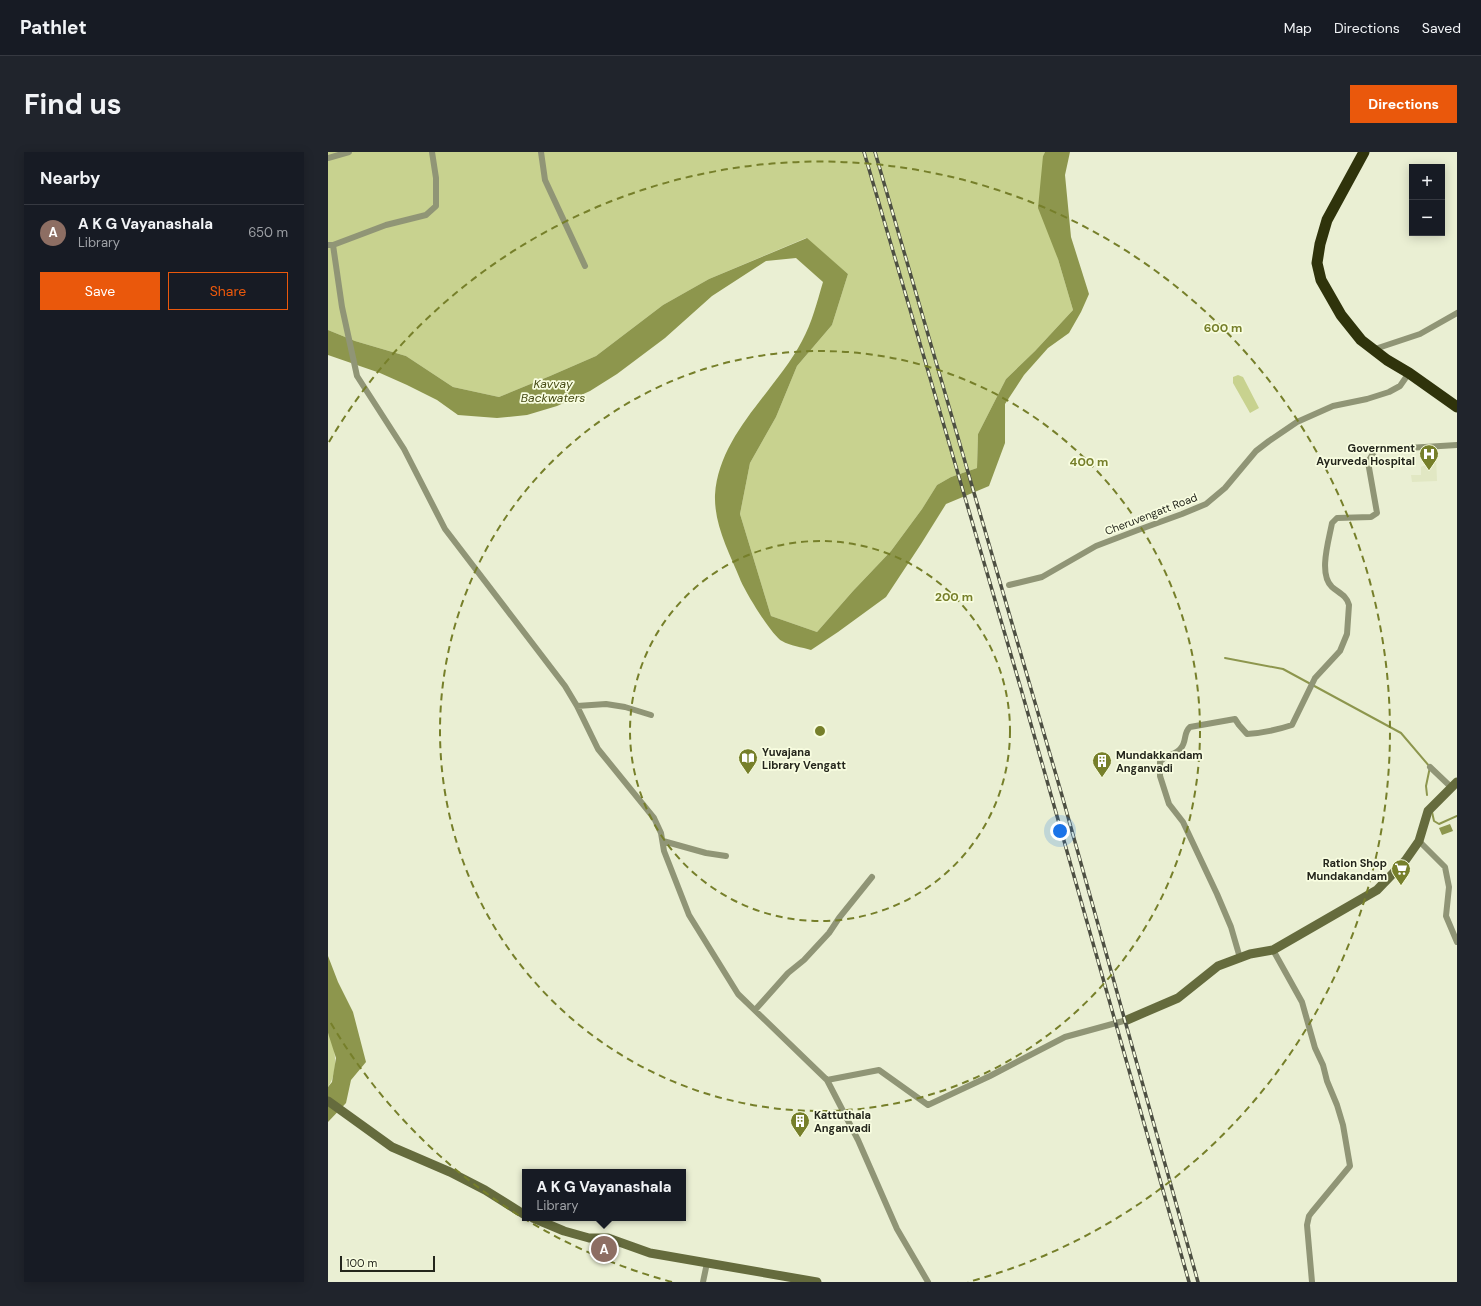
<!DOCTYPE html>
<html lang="en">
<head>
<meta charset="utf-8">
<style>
	:root { --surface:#171b24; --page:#20242c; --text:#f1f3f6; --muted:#9ea1a6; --line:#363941; --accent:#ea580c }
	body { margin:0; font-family:"DM Sans",sans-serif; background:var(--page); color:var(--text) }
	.controls { position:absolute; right:12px; top:12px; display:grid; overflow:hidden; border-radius:0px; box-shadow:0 2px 10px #0003 }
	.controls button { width:36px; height:36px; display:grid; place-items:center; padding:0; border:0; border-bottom:1px solid var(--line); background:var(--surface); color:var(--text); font:20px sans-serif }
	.scale { position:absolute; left:12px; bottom:10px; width:95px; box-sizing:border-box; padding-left:4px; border:2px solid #24261c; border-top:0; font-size:11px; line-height:14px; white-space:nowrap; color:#24261c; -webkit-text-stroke:3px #f8fde0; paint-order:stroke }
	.you { position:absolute; left:732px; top:679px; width:14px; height:14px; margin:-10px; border:3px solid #fff; border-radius:50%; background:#1a73e8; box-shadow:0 0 0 6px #1a73e833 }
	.badge { display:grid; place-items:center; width:26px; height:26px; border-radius:50%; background:var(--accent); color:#fff; font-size:13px; font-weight:700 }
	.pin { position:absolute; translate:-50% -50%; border:2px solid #fff; box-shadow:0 1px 4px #0006 }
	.popup { position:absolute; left:194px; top:1017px; width:164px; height:52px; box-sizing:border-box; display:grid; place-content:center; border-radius:0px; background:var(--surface); filter:drop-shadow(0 1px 3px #0005); font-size:13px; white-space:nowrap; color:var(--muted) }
	.popup b { font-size:15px; color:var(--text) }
	.popup::after { content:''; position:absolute; left:50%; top:100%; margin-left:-8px; border:8px solid transparent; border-top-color:var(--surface) }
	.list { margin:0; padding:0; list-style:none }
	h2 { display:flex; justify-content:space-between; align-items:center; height:52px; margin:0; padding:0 16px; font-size:17px }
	h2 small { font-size:13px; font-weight:400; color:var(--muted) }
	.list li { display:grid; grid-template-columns:26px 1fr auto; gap:12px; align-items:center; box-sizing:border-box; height:56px; padding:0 16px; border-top:1px solid var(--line) }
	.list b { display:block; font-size:15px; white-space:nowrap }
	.list p { margin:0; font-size:13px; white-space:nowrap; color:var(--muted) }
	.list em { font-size:13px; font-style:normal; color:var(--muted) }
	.actions { display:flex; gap:8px; padding:12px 16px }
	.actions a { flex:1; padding:9px 0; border:1px solid var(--accent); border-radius:0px; text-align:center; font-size:14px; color:var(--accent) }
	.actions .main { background:var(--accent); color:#fff }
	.map { position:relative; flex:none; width:1129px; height:1130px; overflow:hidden; border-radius:0px }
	header { display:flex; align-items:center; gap:24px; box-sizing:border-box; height:56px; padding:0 20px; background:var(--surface); border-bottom:1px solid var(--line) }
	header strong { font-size:19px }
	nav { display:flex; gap:22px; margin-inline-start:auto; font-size:14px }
	.intro { display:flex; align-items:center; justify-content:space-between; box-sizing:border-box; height:96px; padding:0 24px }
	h1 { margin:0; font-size:28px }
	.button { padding:10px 18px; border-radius:0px; background:var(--accent); color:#fff; font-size:14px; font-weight:700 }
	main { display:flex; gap:24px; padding:0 24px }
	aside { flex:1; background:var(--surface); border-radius:0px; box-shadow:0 2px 10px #0003 }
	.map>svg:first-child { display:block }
</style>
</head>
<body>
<header>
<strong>Pathlet</strong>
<nav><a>Map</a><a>Directions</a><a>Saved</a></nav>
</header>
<div class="intro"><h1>Find us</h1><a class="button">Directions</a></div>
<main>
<aside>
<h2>Nearby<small></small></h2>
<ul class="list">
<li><span class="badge" style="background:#8d6e63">A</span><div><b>A K G Vayanashala</b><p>Library</p></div><em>650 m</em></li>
</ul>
<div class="actions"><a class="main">Save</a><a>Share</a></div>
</aside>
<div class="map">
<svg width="1129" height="1130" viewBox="0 0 1129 1130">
	<rect width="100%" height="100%" fill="#eaefd3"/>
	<path fill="#e1e7c3" d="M1108,304L1109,329L1084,330L1083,323H1093V315L1099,312L1098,305Z"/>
	<path fill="#c8d28f" d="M0,0H717L715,4L730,107L745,158L707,199L678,227L650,282L649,316L623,325L609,333L594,357L563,399L525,439L489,480L443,464L412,362L422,311L448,265L469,214L504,173L520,122L478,86L381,127L335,153L268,204L222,224L171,245L125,235L78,204L27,189L0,178Z
		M910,223L915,225L931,256L922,261L905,231V225Z
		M0,881C9,897 10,920 0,935Z"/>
	<path fill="#8d964d" d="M717,0H742L737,23L743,85L761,142L753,160L741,181L720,196L696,223L677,252V291L661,334L618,352L593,392L558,445L510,480L483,498C474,495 462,494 454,489C444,484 416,438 412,427C401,400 386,373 387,343C391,282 447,240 474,189C484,171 489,150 495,130L468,106L438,109L384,144L337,186L289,222L262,239L229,254L199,263L169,266L130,263L109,248L79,233L52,221L0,203V178L27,189L78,204L125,235L171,245L222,224L268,204L335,153L381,127L479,86L520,122L504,173L469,214L448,265L422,311L412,362L443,464L489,480L525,439L563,399L594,357L609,333L623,325L649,316L650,282L678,227L707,199L745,158L730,107L710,56L715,4Z
		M1122,672L1125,679L1114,683L1111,676Z
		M0,804L10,830L25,860L38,910L23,928L18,951L0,970V935L4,930L8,906L0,881Z"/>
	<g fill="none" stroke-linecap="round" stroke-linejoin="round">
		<path stroke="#8d964d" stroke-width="2" d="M897,506L955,517L1073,581L1102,615L1098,634L1099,643
			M1104,660L1106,669L1111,672L1129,664"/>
		<path stroke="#909576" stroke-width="6" d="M213,0L217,28L257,114
			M0,6L21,0
			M0,93H5L58,73L98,63L108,54V26L104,0
			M5,93L14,155L29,224L76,297L117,377L237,534L249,554L278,552L297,555L323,563
			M1044,198L1092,182L1129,161
			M681,433L714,425L768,394L810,378L854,362L878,352L897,336L928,299L941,289L969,270L1005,254L1039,247L1061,240L1072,234L1081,221
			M249,554L270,597L326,666L333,681L336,699L361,763L410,842L499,928L530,988L569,1077L600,1130
			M1102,615L1123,635
			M335,689L378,701L398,704
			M1091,689L1117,715L1121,735L1118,764L1129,790
			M945,798L974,850L987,896L995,913L999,929L1009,953L1015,973L1022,1014L984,1060L981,1064L979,1073L984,1130
			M912,806L903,775L889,742L855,670L841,652L832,624V610C837,603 848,603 853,596C859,589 855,581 862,575L907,567L911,573L919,582C935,581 949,578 964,573L987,526L1012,499L1019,482L1021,453C1019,444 1011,441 1004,435C990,422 1001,388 1004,371L1009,366L1043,365L1049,361L1040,310L1047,298L1129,293
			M427,858L460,821L476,808L501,781L511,766L544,725
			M499,928L551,918L600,953L662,924L737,885L799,868
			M375,1130L379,1111"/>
		<path stroke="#656b3d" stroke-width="9" d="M799,868L850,846L890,814L922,802L945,798L1049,738L1077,709L1091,689L1100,659L1129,630
			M0,949L64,995L122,1020L157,1038L197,1063
			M205,1066L236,1079L261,1086H280L322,1101L489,1130"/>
		<path stroke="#2f330b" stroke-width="11" d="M1036,0L999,68L992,92L989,111L993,128L1013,163L1033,188L1059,208L1081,221L1129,255"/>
		<g stroke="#4d4f42" stroke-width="3.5">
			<path id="rail" d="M536,0L693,537L861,1130
				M547,0L735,647L870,1130"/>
		</g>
		<use href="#rail" stroke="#f8fde0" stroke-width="2" stroke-dasharray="6" stroke-linecap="butt"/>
	</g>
	<g fill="none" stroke="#767f2a" stroke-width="2" stroke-dasharray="7 5">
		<circle cx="492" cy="579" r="190"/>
		<circle cx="492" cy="579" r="380"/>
		<path d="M344 1130A570 570 0 0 1 1 868M1 290A570 570 0 1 1 640 1130"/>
	</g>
	<defs>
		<g id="hospital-pin" transform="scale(1)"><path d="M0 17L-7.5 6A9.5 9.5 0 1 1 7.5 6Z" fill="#767f2a" stroke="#f8fde0"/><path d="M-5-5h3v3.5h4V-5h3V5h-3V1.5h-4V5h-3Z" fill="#fff"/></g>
		<g id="library-pin" transform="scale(1)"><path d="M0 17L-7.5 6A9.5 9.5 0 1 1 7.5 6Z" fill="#767f2a" stroke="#f8fde0"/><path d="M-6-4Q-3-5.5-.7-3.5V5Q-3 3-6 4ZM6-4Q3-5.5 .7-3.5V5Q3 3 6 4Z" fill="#fff"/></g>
		<g id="building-pin" transform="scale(1)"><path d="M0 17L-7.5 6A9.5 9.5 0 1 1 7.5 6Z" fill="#767f2a" stroke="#f8fde0"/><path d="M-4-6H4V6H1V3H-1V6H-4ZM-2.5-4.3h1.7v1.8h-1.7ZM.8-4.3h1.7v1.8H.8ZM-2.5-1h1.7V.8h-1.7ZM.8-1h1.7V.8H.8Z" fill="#fff"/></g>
		<g id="supermarket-pin" transform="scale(1)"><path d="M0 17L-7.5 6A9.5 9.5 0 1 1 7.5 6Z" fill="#767f2a" stroke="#f8fde0"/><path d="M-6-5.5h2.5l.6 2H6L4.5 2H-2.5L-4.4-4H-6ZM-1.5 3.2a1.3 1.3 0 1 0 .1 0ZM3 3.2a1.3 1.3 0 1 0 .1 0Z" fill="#fff"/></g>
	</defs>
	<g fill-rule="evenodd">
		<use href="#hospital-pin" x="1101" y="302"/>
		<use href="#library-pin" x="420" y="606"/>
		<use href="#building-pin" x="774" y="609"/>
		<use href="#supermarket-pin" x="1073" y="717"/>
		<use href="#building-pin" x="472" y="969"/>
	</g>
	<g text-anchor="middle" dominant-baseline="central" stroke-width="3.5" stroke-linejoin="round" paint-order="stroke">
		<g font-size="11" font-weight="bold" fill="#24261c" stroke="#f8fde0" text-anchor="start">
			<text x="1087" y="296" text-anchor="end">Government<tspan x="1087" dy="13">Ayurveda Hospital</tspan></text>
			<text x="434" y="600">Yuvajana<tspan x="434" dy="13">Library Vengatt</tspan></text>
			<text x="788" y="603">Mundakkandam<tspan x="788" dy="13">Anganvadi</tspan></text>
			<text x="1059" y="711" text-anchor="end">Ration Shop<tspan x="1059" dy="13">Mundakandam</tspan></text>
			<text x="486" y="963">Kattuthala<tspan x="486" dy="13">Anganvadi</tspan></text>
		</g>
		<g font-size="11" fill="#24261c" stroke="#f8fde0">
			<text transform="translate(823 362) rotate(-21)">Cheruvengatt Road</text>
		</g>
		<g font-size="12" font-style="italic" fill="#464b14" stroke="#f8fde0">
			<text x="225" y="232">Kavvay<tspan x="225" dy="14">Backwaters</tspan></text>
		</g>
	</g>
	<circle cx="492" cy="579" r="6" fill="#767f2a" stroke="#f8fde0" stroke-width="2"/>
	<g font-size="12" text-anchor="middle" font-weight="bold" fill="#767f2a" stroke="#f8fde0" stroke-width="3.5" stroke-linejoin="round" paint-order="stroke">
		<text x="895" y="180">600 m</text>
		<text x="761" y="314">400 m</text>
		<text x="626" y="449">200 m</text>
	</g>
</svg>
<div class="controls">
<button>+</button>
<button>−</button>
</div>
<div class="scale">100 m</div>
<div class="you"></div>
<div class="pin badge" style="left:276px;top:1097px;background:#8d6e63">A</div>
<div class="popup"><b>A K G Vayanashala</b>Library</div>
</div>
</main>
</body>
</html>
